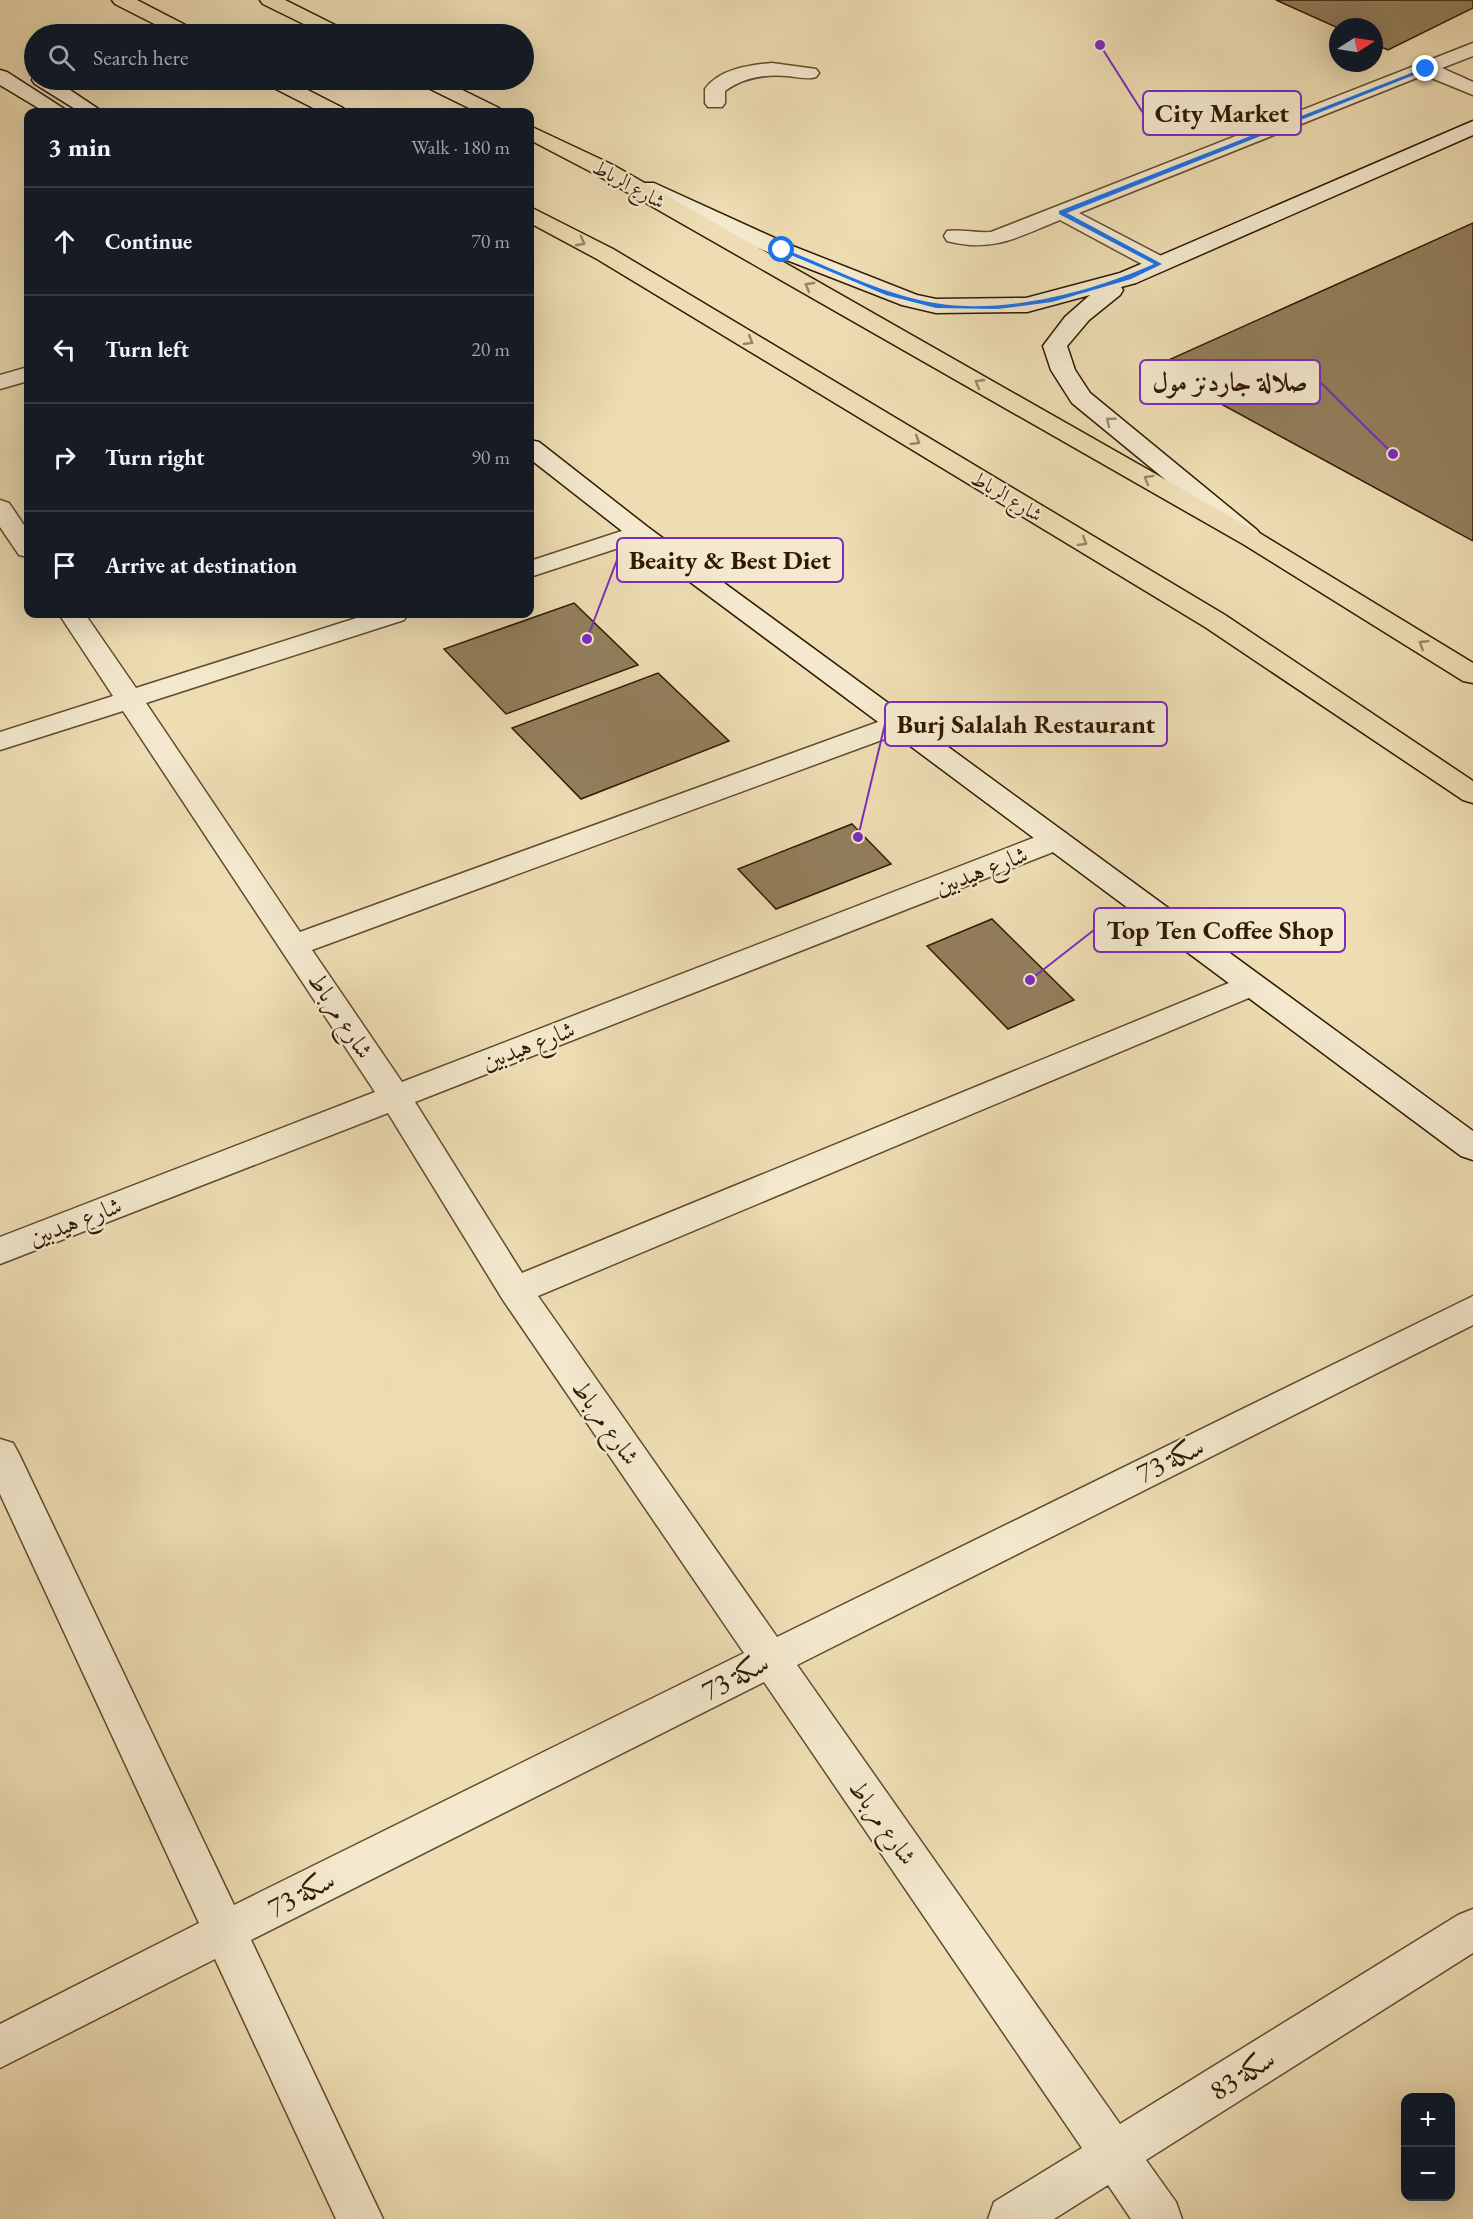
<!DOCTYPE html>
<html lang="en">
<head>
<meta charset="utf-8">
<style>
	:root { --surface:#171b24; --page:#242831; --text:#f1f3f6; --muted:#9ea1a6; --line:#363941 }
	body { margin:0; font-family:"EB Garamond",Amiri,serif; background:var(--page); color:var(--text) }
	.controls { position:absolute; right:18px; bottom:18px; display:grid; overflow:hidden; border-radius:12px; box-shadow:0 6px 24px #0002 }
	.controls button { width:54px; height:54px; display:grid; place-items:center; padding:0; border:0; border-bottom:2px solid var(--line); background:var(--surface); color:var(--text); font:30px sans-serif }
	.compass { position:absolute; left:1329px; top:18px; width:54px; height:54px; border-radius:50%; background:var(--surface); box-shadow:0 6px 24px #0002; rotate:78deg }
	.stop { position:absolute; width:18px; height:18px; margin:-14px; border:4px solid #1a73e8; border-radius:50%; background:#fff }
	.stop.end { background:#1a73e8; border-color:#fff; box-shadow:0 2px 6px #0008 }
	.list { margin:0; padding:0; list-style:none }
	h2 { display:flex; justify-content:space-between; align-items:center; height:78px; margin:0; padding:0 24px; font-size:26px }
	h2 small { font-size:20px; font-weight:400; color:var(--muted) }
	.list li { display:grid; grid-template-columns:39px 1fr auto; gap:18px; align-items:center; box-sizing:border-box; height:108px; padding:0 24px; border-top:2px solid var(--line) }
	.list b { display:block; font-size:22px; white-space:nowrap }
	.list em { font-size:20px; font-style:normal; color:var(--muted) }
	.icon { flex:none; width:33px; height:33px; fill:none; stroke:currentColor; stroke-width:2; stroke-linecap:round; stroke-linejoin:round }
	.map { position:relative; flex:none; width:1473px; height:2219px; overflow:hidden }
	.search { position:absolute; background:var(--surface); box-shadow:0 6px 24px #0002; left:24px; top:24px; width:510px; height:66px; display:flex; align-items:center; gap:15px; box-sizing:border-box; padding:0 21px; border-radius:33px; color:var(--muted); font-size:22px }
	.panel { position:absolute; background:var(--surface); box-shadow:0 6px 24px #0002; left:24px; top:108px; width:510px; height:510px; border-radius:12px }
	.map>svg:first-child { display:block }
</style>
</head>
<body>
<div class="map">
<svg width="1473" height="2219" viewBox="0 0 1473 2219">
	<rect width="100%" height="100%" fill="#eeddb3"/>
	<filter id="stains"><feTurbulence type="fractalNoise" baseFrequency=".00333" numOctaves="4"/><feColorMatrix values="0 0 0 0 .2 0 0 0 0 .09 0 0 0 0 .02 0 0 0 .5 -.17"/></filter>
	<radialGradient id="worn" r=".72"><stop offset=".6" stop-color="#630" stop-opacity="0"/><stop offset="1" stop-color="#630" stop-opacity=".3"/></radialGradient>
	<path fill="#937f5d" stroke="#311a00" stroke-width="1.5" d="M1276,0H1473V8L1388,50L1374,44V27L1338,28Z
		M1473,223V541L1153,367Z
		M574,603L638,665L506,714L444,649Z
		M658,673L729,741L581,799L512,728Z
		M852,824L891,864L776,909L738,869Z
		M992,919L1074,1000L1008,1029L927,946Z"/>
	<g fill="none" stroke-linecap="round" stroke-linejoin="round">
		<g stroke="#604b2d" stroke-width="3">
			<path id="lane" d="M1473,43V56L1442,68L1473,82V95L1424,75L1079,213L1167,259L1170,264L1167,269H1151L1060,220C1018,237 993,253 947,241L944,236L947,231C958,229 977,233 991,232Z
				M772,63L816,69L819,73L816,77C807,80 798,77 788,76C765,74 744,77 725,91V103L722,107H708L705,103V89C719,69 750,65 772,63Z"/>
		</g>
		<g stroke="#604b2d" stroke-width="3">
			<path id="street" d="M28,367V381L0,389V375Z
				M0,500L9,503L28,531V557L19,555L0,527Z
				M640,525L649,528L653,533L649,538L530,577V561Z
				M59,614H85L136,688L369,614H408L404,620L146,703L300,932L889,718L899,715L909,718L913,724L909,730L312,950L402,1082L1046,833L1056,831L1066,833L1071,840L1066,847L415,1102L522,1273L1241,978L1252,974L1263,978L1268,985L1263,992L538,1296L777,1637L1473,1296V1325L797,1665L1120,2124L1458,1915L1473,1909V1953L1146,2160L1176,2202L1182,2219H1131L1108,2185L1054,2219H988L994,2202L1082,2148L764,1682L251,1940L383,2219H336L215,1959L0,2068V2024L199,1923L0,1494V1439L13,1443L19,1454L234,1905L744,1653L503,1300L388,1113L0,1264V1237L375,1092L123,711L0,750V732L113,696Z"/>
		</g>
		<g stroke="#311a00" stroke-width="3">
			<path id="secondary" d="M0,70L7,72L69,112H45L0,85Z
				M34,76V80H55L103,112H80L35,84L32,80Z
				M1473,121V135L1136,283L1121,287L1123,290L1120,295L1089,320L1067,346L1075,370L1090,393L1257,530L1261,535L1257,540L1248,543L1239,540L1072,403L1051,370L1043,346L1065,317L1090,295L1027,312L936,313L902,305L774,255L638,193L635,188L638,183H654L790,245L917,295L936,299L1026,298L1120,273Z
				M530,440L539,442L649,528L1473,1131V1160L1461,1156L631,538L530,459Z"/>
		</g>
		<g stroke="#311a00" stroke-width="3">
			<path id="highway" d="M112,0H137L195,30L198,34H174L115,4Z
				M260,0H285L345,30L348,34H324L263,4Z
				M263,80H288L343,108L346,112H321L266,84Z
				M417,80H442L499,108L502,112H477L420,84Z
				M530,126L613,165L1261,534L1473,663V683L1463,681L1243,544L597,175L530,140Z
				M530,207L613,249L1225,615L1473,781V803L1463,800L1205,627L597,259L530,223Z"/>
		</g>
		<use href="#lane" fill="#f4e9ce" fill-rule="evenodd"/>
		<use href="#street" fill="#f4e9ce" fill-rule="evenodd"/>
		<use href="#secondary" fill="#f4e9ce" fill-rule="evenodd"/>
		<use href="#highway" fill="#eeddb3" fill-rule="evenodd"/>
	</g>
	<defs><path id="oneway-chevron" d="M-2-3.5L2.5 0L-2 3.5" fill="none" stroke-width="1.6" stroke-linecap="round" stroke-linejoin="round" transform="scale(1.5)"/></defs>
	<g stroke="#998562">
		<use href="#oneway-chevron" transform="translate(581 242) rotate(28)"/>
		<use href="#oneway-chevron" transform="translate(809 286) rotate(-150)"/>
		<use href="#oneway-chevron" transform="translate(749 341) rotate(31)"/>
		<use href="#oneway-chevron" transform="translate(979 383) rotate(-150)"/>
		<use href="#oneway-chevron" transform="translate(916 441) rotate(31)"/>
		<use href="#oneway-chevron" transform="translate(1148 479) rotate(-150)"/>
		<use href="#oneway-chevron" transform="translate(1083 542) rotate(31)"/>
		<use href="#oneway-chevron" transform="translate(1423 644) rotate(-148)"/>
	</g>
	<use stroke="#9c8c71" href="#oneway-chevron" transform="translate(1110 421) rotate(-141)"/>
	<path fill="#1a73e8" d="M1424,68L1429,69L1067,213L1162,264L1131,279L1052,302L998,309L936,308L886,295L779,250L784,249C833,268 883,295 935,303C1004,315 1091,292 1154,264L1059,214V211Z"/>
	<g text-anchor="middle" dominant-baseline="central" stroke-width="4.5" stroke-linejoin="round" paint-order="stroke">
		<g font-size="20" fill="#311a00" stroke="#f4e9ce">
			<text transform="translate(629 184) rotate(29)">شارع الرباط</text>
			<text transform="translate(1007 496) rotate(31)">شارع الرباط</text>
		</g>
		<g font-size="24" fill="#311a00" stroke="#f4e9ce">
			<text transform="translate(981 870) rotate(-21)">شارع هيدبين</text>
			<text transform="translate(341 1015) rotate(57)">شارع مرباط</text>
			<text transform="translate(528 1045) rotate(-21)">شارع هيدبين</text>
			<text transform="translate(75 1221) rotate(-21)">شارع هيدبين</text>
			<text transform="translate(606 1422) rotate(55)">شارع مرباط</text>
			<text transform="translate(883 1822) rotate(55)">شارع مرباط</text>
		</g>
		<g font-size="28" fill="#311a00" stroke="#f4e9ce">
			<text transform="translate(1170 1459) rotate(-26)">سكة 73</text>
			<text transform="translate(735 1676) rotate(-27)">سكة 73</text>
			<text transform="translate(301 1893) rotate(-27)">سكة 73</text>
			<text transform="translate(1242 2074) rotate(-32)">سكة 83</text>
		</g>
	</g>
	<path fill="none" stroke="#7b2cbf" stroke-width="2" d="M1100 45L1143 113M1393 454L1320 382M587 639L617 560M858 837L885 724M1030 980L1094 930"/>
	<g fill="#7b2cbf" stroke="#f4e9ce" stroke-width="2">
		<circle cx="1100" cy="45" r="6"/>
		<circle cx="1393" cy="454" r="6"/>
		<circle cx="587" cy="639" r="6"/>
		<circle cx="858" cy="837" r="6"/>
		<circle cx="1030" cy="980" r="6"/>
	</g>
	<g fill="#f4e9ce" stroke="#7b2cbf" stroke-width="2">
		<rect x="1143" y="91" width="158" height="44" rx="6"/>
		<rect x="1140" y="360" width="180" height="44" rx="6"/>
		<rect x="617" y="538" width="226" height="44" rx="6"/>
		<rect x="885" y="702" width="282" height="44" rx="6"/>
		<rect x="1094" y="908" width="251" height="44" rx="6"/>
	</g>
	<g font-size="26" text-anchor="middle" font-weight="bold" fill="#311a00">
		<text x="1222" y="122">City Market</text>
		<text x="1230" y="391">صلالة جاردنز مول</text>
		<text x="730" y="569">Beaity &amp; Best Diet</text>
		<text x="1026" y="733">Burj Salalah Restaurant</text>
		<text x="1220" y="939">Top Ten Coffee Shop</text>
	</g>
	<rect width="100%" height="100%" filter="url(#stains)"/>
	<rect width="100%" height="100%" fill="url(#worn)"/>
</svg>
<div class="controls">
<button>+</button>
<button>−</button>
</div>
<svg class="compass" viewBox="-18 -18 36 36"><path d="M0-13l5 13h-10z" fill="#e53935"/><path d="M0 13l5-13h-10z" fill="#9ea1a6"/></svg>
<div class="stop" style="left:782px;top:250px"></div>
<div class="stop end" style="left:1426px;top:69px"></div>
<div class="search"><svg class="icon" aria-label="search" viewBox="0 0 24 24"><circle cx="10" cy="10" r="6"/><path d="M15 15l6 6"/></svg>Search here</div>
<section class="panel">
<h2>3 min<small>Walk · 180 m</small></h2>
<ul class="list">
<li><svg class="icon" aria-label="ahead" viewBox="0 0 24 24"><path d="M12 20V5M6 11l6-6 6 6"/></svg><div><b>Continue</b></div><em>70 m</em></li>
<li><svg class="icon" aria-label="left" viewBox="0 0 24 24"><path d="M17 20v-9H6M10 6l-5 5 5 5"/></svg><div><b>Turn left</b></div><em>20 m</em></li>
<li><svg class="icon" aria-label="right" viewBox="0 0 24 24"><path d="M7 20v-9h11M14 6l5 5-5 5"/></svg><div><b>Turn right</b></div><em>90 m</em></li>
<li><svg class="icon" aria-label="arrive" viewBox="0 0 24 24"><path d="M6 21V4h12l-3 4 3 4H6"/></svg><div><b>Arrive at destination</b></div></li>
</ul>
</section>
</div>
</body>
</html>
